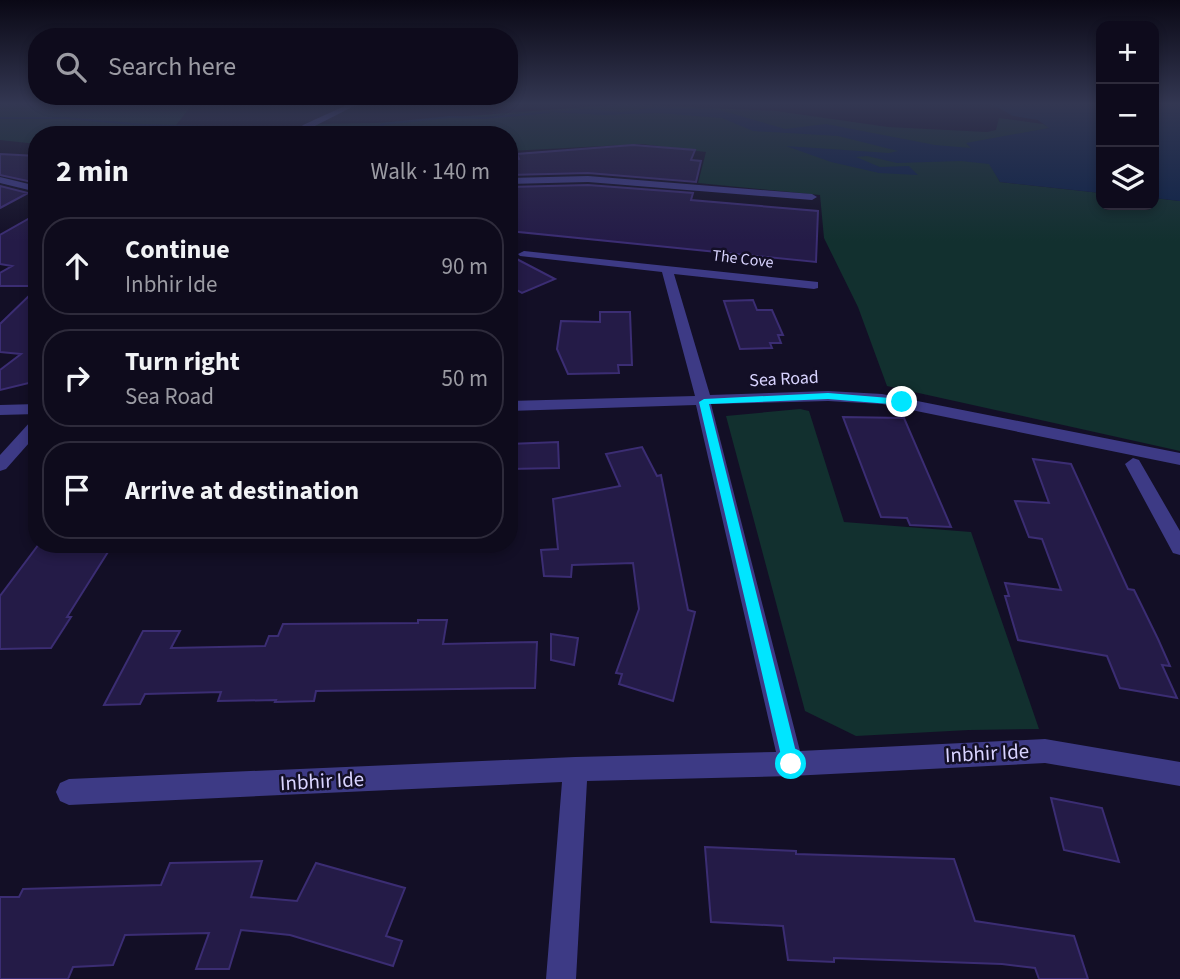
<!DOCTYPE html>
<html lang="en">
<head>
<meta charset="utf-8">
<style>
	:root { --surface:#0e0b1c; --page:#171425; --text:#f1f3f6; --muted:#9b9ba3; --line:#2e2b3b }
	body { margin:0; font-family:"Source Sans 3",sans-serif; background:var(--page); color:var(--text) }
	.controls { position:absolute; right:21px; top:21px; display:grid; overflow:hidden; border-radius:14px; box-shadow:0 4px 10px #0003 }
	.controls button { width:63px; height:63px; display:grid; place-items:center; padding:0; border:0; border-bottom:2px solid var(--line); background:var(--surface); color:var(--text); font:35px sans-serif }
	.stop { position:absolute; width:21px; height:21px; margin:-16px; border:5px solid #00e5ff; border-radius:50%; background:#fff }
	.stop.end { background:#00e5ff; border-color:#fff; box-shadow:0 2px 7px #0008 }
	.list { margin:0; padding:0; list-style:none }
	h2 { display:flex; justify-content:space-between; align-items:center; height:91px; margin:0; padding:0 28px; font-size:30px }
	h2 small { font-size:23px; font-weight:400; color:var(--muted) }
	.list li { display:grid; grid-template-columns:46px 1fr auto; gap:21px; align-items:center; box-sizing:border-box; height:98px; margin:0 14px 14px; padding:0 14px; border:2px solid var(--line); border-radius:28px }
	.list b { display:block; font-size:26px; white-space:nowrap }
	.list p { margin:0; font-size:23px; white-space:nowrap; color:var(--muted) }
	.list em { font-size:23px; font-style:normal; color:var(--muted) }
	.icon { flex:none; width:38px; height:38px; fill:none; stroke:currentColor; stroke-width:2; stroke-linecap:round; stroke-linejoin:round }
	.map { position:relative; flex:none; width:1180px; height:979px; overflow:hidden }
	.search { position:absolute; background:var(--surface); box-shadow:0 4px 10px #0003; left:28px; top:28px; width:490px; height:77px; display:flex; align-items:center; gap:18px; box-sizing:border-box; padding:0 24px; border-radius:28px; color:var(--muted); font-size:26px }
	.panel { position:absolute; background:var(--surface); box-shadow:0 4px 10px #0003; left:28px; top:126px; width:490px; height:427px; border-radius:28px }
	.map>svg:first-child { display:block }
</style>
</head>
<body>
<div class="map">
<svg width="1180" height="979" viewBox="0 0 1180 979">
	<rect width="100%" height="100%" fill="#130f26"/>
	<path fill="#12302f" d="M0,104H196L192,105L168,135H37V144L0,140Z
		M624,104L776,111L888,127L987,132L996,130L999,118L1043,124L1050,128L967,144L990,164L1000,182L1101,193V205H1154V198L1180,201V451L887,386L858,307L824,238L820,195L698,183L706,152L642,144L509,151V135H298L313,124L377,123Z
		M800,409L809,411L844,522L971,532L1039,729L969,730L856,736L805,711L726,416Z"/>
	<path fill="#0c2248" d="M992,104H1101V193L1000,182L989,164L961,161L897,163L867,156L856,157L880,167L909,166L918,175L879,173L831,162L786,146L889,153L898,151L838,136L753,131L722,118L657,113L604,115L549,112L586,109L622,112L657,107L720,110L785,129L826,124L935,145L971,148L966,143L1049,128L1038,120L1013,116Z
		M1154,104H1180V201L1154,198Z"/>
	<g fill="none" stroke-linecap="round" stroke-linejoin="round">
		<path fill="#0c2248" fill-rule="evenodd" d="M549,111L550,113L485,119L449,118L384,125L383,129L370,133L144,126L65,119H0V117H65L144,124L370,131L380,127V124L382,123L449,116L485,117Z"/>
	</g>
	<path fill="#241b47" stroke="#3b2d73" stroke-width="2" d="M633,145L695,150L691,160L701,161L696,182L588,173L509,175V160L519,159L517,154Z
		M0,154L37,156V183L0,175Z
		M588,185L693,193L691,200L818,211L816,262L509,231V187Z
		M0,186L28,193L0,208Z
		M37,214V286H0V273L12,266L0,264V235Z
		M509,255L555,279L522,293L509,286Z
		M37,288V381L0,390V370L21,354L0,352V324Z
		M753,300L757,310H772L783,335H778L781,343H770L772,348L740,349L724,301Z
		M600,312H630L632,365H618L619,373L568,374L557,349L561,321L600,322Z
		M843,417L904,418L951,527L910,525L907,518L881,517Z
		M558,442L559,468L509,469V444Z
		M642,447L657,476L661,475L688,610L695,612L673,701L619,684L622,674L616,673L639,609L633,563L572,565L571,577L544,576L541,550L558,549L553,499L620,486L606,454Z
		M1033,459L1071,464L1128,589L1134,590L1158,639L1170,666L1162,665L1177,698L1120,688L1107,656L1018,640L1005,596H1009L1005,583L1061,590L1042,539L1029,537L1015,501L1049,503Z
		M39,544H113L67,617H71L51,648L0,649V596Z
		M418,620H447L443,644L537,642L535,688L316,691L314,701L275,702L276,700L218,701L221,692L145,694L140,704L104,705L143,631H180L171,648L265,646L269,636H278L283,624L418,623Z
		M551,634L578,638L574,665L551,660Z
		M1051,798L1102,808L1119,862L1064,850Z
		M705,847L796,851V854L954,859L975,921L1074,936L1088,979H1039L1035,968L1002,964L834,958V962L788,960L783,926L711,922Z
		M262,861L251,897L297,901L316,863L405,888L386,936L402,941L393,966L290,935L241,930L229,969H196L209,933L125,935L113,965L73,967L68,979H0V897H19L23,889L161,885L170,863Z"/>
	<g fill="none" stroke-linecap="round" stroke-linejoin="round">
		<path fill="#3d3a85" fill-rule="evenodd" d="M349,104H358L309,129L303,135H294L303,125Z
			M588,176L812,194L817,197L812,200L588,182L509,184V178Z
			M0,177L37,186V192L0,183Z
			M524,251L818,282V288L814,289L674,274L710,395L828,391L882,394L1180,453V465L882,404L828,401L711,404L800,751L1045,739L1180,762V786L1045,763L791,776L587,781L576,979H546L562,782L69,805L60,801L56,792L60,783L69,779L575,757L776,752L696,405L509,411V401L695,396L662,272L520,256L518,254Z
			M37,404V414L0,415V405Z
			M37,419V434L6,469L0,471V455L31,421Z
			M1133,458L1139,460L1180,531V555L1173,553L1125,464Z"/>
	</g>
	<linearGradient id="sky" x2="0" y2="1"><stop stop-color="#0a0815"/><stop offset="0.43" stop-color="#333752"/><stop offset="1" stop-color="#333752" stop-opacity="0"/></linearGradient>
	<rect width="1180" height="241" fill="url(#sky)"/>
	<path fill="#00e5ff" d="M828,393L902,399L907,402L902,405L828,399L709,404L799,764L797,769L791,772L786,769L783,764L699,402L704,399Z"/>
	<g text-anchor="middle" dominant-baseline="central" stroke-width="5" stroke-linejoin="round" paint-order="stroke">
		<g font-size="16" fill="#d9d4ff" stroke="#130f26">
			<text transform="translate(743 259) rotate(7)">The Cove</text>
		</g>
		<g font-size="18" fill="#d9d4ff" stroke="#130f26">
			<text transform="translate(784 379) rotate(-3)">Sea Road</text>
		</g>
		<g font-size="21" fill="#d9d4ff" stroke="#130f26">
			<text transform="translate(987 753) rotate(-3)">Inbhir Ide</text>
			<text transform="translate(322 781) rotate(-3)">Inbhir Ide</text>
		</g>
	</g>
</svg>
<div class="controls">
<button>+</button>
<button>−</button>
<button><svg class="icon" aria-label="layers" viewBox="0 0 24 24"><path d="M12 4l9 5-9 5-9-5zM3 14l9 5 9-5"/></svg></button>
</div>
<div class="stop" style="left:791px;top:764px"></div>
<div class="stop end" style="left:902px;top:402px"></div>
<div class="search"><svg class="icon" aria-label="search" viewBox="0 0 24 24"><circle cx="10" cy="10" r="6"/><path d="M15 15l6 6"/></svg>Search here</div>
<section class="panel">
<h2>2 min<small>Walk · 140 m</small></h2>
<ul class="list">
<li><svg class="icon" aria-label="ahead" viewBox="0 0 24 24"><path d="M12 20V5M6 11l6-6 6 6"/></svg><div><b>Continue</b><p>Inbhir Ide</p></div><em>90 m</em></li>
<li><svg class="icon" aria-label="right" viewBox="0 0 24 24"><path d="M7 20v-9h11M14 6l5 5-5 5"/></svg><div><b>Turn right</b><p>Sea Road</p></div><em>50 m</em></li>
<li><svg class="icon" aria-label="arrive" viewBox="0 0 24 24"><path d="M6 21V4h12l-3 4 3 4H6"/></svg><div><b>Arrive at destination</b></div></li>
</ul>
</section>
</div>
</body>
</html>
